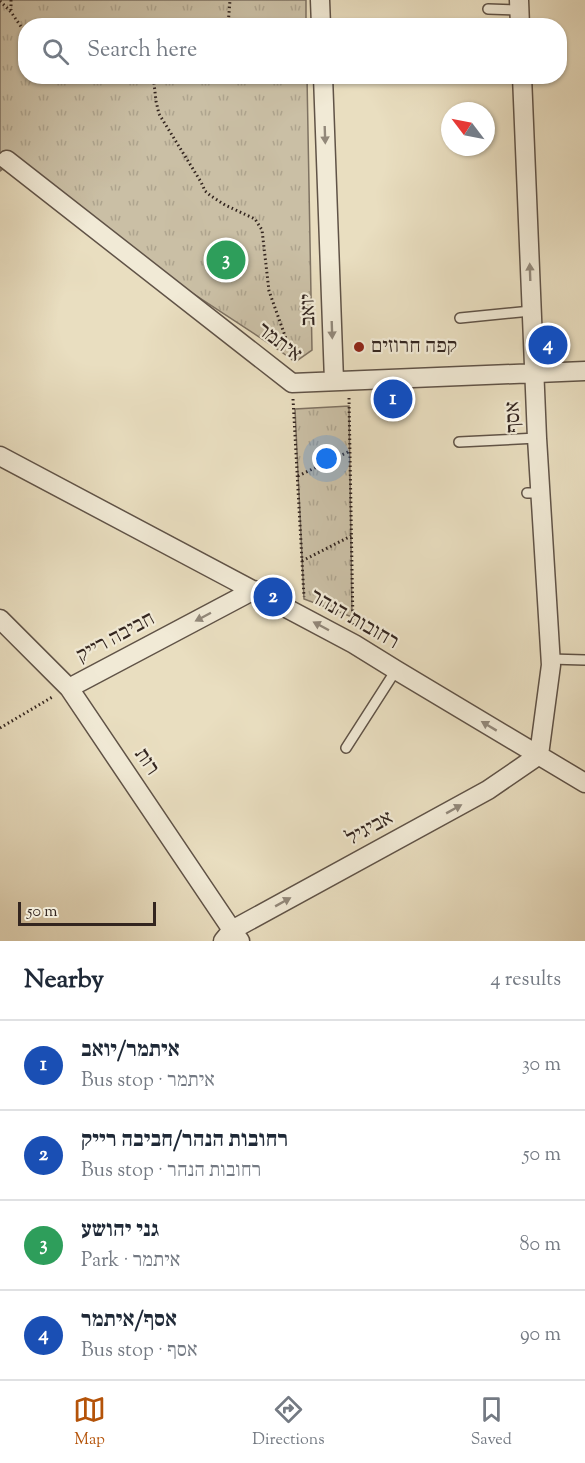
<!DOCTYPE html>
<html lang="en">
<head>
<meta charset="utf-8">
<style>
	:root { --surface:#fff; --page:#f2f2f3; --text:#1f2937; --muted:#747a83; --line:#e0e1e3; --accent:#b45309 }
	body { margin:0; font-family:"Sorts Mill Goudy","Frank Ruhl Libre",serif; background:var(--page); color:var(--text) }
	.compass { position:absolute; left:441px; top:102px; width:54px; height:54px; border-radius:50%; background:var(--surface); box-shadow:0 2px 4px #0004; rotate:302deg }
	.scale { position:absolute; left:18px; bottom:15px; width:138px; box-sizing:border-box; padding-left:6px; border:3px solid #33251f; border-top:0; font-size:16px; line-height:21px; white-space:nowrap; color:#33251f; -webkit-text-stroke:4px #f1ead6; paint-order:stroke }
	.you { position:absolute; left:327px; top:459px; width:21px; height:21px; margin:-15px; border:4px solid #fff; border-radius:50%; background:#1a73e8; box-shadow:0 0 0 9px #1a73e833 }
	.badge { display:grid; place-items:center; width:39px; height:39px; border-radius:50%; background:var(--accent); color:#fff; font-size:20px; font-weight:700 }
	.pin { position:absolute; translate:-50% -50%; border:3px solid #fff; box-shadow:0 2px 6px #0006 }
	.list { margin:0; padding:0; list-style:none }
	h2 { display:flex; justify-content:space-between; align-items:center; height:78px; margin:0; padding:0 24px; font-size:26px }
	h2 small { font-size:20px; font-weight:400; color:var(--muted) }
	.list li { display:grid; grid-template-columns:39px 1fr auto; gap:18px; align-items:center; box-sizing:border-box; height:90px; padding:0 24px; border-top:2px solid var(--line) }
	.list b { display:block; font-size:22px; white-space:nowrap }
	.list p { margin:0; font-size:20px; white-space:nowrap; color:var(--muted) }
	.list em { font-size:20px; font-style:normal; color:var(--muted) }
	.icon { flex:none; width:33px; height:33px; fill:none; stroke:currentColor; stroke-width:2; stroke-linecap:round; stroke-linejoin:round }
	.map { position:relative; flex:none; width:585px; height:941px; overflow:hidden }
	.search { position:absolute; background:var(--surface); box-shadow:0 2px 4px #0004; left:18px; right:18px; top:18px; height:66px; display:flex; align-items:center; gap:15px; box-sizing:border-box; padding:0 21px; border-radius:24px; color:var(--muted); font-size:22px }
	.sheet { height:438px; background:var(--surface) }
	nav { display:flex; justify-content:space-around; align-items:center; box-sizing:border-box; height:84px; border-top:2px solid var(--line); background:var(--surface); font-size:16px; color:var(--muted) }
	nav a { display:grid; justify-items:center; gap:3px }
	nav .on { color:var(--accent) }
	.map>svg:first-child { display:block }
</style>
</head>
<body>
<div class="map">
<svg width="585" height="941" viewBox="0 0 585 941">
	<defs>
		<pattern id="park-tufts" width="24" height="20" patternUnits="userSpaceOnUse" patternTransform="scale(1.5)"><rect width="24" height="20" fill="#cabfa5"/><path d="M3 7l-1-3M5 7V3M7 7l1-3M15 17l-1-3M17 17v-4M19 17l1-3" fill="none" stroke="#aea48e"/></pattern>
	</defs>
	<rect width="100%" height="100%" fill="#e9dec0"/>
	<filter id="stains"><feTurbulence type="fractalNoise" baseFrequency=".00333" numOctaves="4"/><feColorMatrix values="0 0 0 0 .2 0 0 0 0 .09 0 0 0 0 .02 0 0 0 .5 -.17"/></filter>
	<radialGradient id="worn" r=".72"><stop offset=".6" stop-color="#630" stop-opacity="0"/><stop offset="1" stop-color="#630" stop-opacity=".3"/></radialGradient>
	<path fill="url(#park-tufts)" stroke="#7e7262" stroke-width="1.5" d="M0,0H306V25L26,26V76L307,77L312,350L295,362L279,350L3,169L0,171Z
		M349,406L352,617L304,599L295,409Z"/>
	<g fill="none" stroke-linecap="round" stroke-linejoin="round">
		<g stroke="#605347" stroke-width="12">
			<path id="lane" d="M488,9L519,10
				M460,318L531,311
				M459,442L537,438
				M527,493H540
				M550,659L585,660
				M346,748L396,670"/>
		</g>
		<g stroke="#605347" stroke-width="21">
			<path id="street" d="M320,0L321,26
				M519,0L520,26
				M323,76L334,381
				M522,76L537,438L551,665L539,755
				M7,160L292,383L585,371
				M0,456L354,644L396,670L585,783
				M0,619L69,688L232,930L240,941
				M69,688L254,590
				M223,941L232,930L488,790L539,755"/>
		</g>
		<path stroke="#33251f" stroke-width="3" stroke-dasharray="1.5 3" stroke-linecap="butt" d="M11,0V10
			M0,1L11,12L26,34
			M228,26L230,0
			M146,76L154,83C159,82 165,80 169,80C179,81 180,83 188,76
			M154,83L156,101L159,114L201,182L205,191L211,196L225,205L255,219L262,230L269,291L294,361
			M349,398L353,625
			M293,399L304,597
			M298,476L350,451
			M302,561L351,536
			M0,728L54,696"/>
		<use href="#lane" stroke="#f1ead6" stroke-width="9"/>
		<use href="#street" stroke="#f1ead6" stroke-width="18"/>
	</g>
	<defs><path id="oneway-solid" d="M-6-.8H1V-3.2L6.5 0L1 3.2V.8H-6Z" transform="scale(1.5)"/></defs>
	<g fill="#92887a">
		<use href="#oneway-solid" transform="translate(325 135) rotate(88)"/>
		<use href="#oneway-solid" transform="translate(530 272) rotate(-92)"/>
		<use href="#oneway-solid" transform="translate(332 330) rotate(88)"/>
		<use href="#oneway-solid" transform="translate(203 617) rotate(152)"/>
		<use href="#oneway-solid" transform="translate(321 626) rotate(-152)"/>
		<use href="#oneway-solid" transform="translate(489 726) rotate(-149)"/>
		<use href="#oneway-solid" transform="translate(454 809) rotate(-29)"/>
		<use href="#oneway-solid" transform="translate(283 902) rotate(-29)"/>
	</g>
	<circle fill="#8f2418" stroke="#f1ead6" stroke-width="2" cx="359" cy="347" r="6"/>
	<g text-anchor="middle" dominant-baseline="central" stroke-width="4.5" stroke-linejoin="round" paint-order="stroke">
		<g font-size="21" fill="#33251f" stroke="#f1ead6">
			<text transform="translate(309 310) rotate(-92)">יואב</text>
			<text transform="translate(279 343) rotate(37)">איתמר</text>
			<text transform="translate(514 417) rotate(-93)">אסף</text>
			<text transform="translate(354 620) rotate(30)">רחובות הנהר</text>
			<text transform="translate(116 638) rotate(-28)">חביבה רייק</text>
			<text transform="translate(146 762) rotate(56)">רות</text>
			<text transform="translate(370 829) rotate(-29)">אביגיל</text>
		</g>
		<g font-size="21" fill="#33251f" stroke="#f1ead6" text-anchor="start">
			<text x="371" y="347">קפה חרוזים</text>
		</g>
	</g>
	<rect width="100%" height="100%" filter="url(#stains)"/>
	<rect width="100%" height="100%" fill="url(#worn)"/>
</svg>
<svg class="compass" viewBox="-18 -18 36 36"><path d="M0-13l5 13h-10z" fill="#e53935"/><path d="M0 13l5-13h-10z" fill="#747a83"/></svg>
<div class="scale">50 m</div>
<div class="you"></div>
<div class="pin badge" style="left:393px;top:399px;background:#1a4fb4">1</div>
<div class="pin badge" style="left:273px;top:597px;background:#1a4fb4">2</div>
<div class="pin badge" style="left:226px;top:260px;background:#2e9e5b">3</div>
<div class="pin badge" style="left:548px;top:345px;background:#1a4fb4">4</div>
<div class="search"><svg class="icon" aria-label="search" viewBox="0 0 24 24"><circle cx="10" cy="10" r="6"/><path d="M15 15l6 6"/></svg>Search here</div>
</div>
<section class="sheet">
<h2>Nearby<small>4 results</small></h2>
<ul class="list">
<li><span class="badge" style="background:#1a4fb4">1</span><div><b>איתמר/יואב</b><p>Bus stop · איתמר</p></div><em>30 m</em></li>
<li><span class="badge" style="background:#1a4fb4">2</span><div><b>רחובות הנהר/חביבה רייק</b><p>Bus stop · רחובות הנהר</p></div><em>50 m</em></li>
<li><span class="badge" style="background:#2e9e5b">3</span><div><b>גני יהושע</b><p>Park · איתמר</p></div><em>80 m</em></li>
<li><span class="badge" style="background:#1a4fb4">4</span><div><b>אסף/איתמר</b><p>Bus stop · אסף</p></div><em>90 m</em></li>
</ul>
</section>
<nav>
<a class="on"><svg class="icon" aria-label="map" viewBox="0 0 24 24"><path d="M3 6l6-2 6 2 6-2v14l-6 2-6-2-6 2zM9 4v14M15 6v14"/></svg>Map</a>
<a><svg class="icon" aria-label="directions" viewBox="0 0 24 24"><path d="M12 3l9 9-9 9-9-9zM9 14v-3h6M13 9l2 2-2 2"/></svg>Directions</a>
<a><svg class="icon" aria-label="saved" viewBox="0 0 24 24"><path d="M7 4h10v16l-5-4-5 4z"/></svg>Saved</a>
</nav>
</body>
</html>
